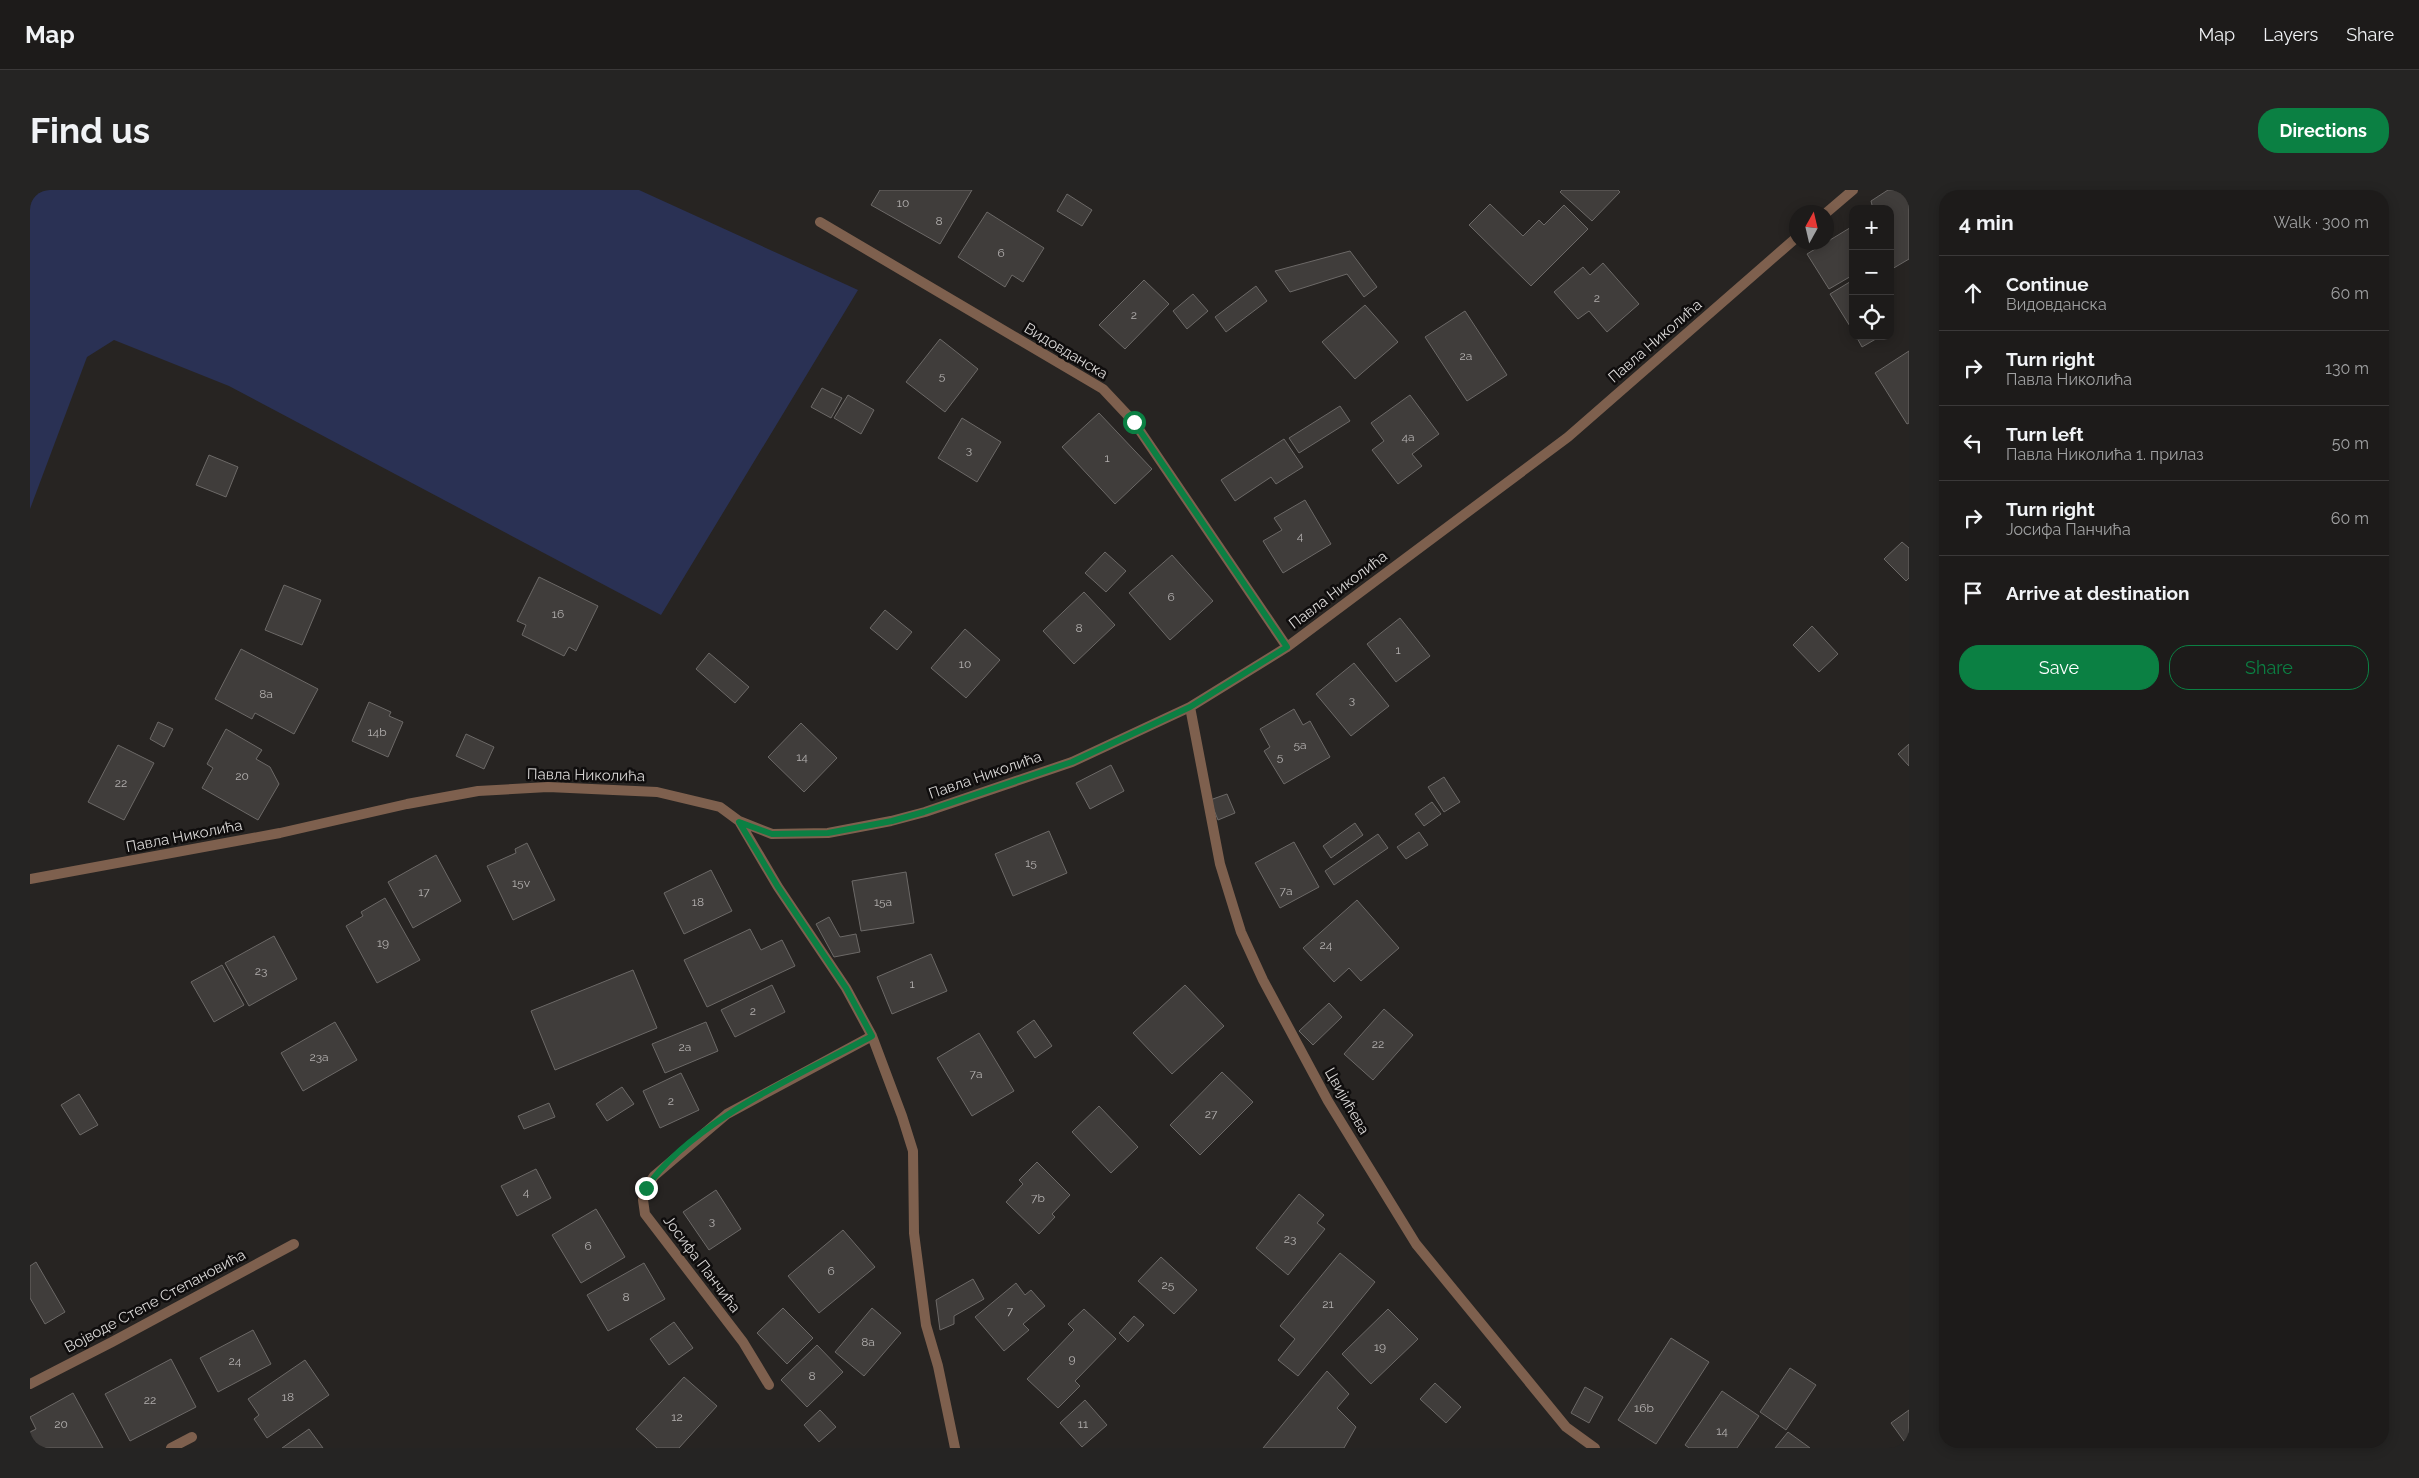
<!DOCTYPE html>
<html lang="en">
<head>
<meta charset="utf-8">
<style>
	:root { --surface:#1d1b1a; --page:#252423; --text:#f1f3f6; --muted:#a0a1a2; --line:#3b3939; --accent:#0b8043 }
	body { margin:0; font-family:Raleway,sans-serif; background:var(--page); color:var(--text) }
	.controls { position:absolute; right:15px; top:15px; display:grid; overflow:hidden; border-radius:10px; box-shadow:0 2px 12px #0003 }
	.controls button { width:45px; height:45px; display:grid; place-items:center; padding:0; border:0; border-bottom:1px solid var(--line); background:var(--surface); color:var(--text); font:25px sans-serif }
	.compass { position:absolute; left:1759px; top:15px; width:45px; height:45px; border-radius:50%; background:var(--surface); box-shadow:0 2px 12px #0003; rotate:8deg }
	.stop { position:absolute; width:15px; height:15px; margin:-11px; border:4px solid #0b8043; border-radius:50%; background:#fff }
	.stop.end { background:#0b8043; border-color:#fff; box-shadow:0 1px 5px #0008 }
	.list { margin:0; padding:0; list-style:none }
	h2 { display:flex; justify-content:space-between; align-items:center; height:65px; margin:0; padding:0 20px; font-size:21px }
	h2 small { font-size:16px; font-weight:400; color:var(--muted) }
	.list li { display:grid; grid-template-columns:32px 1fr auto; gap:15px; align-items:center; box-sizing:border-box; height:75px; padding:0 20px; border-top:1px solid var(--line) }
	.list b { display:block; font-size:19px; white-space:nowrap }
	.list p { margin:0; font-size:16px; white-space:nowrap; color:var(--muted) }
	.list em { font-size:16px; font-style:normal; color:var(--muted) }
	.actions { display:flex; gap:10px; padding:15px 20px }
	.actions a { flex:1; padding:11px 0; border:1px solid var(--accent); border-radius:20px; text-align:center; font-size:18px; color:var(--accent) }
	.actions .main { background:var(--accent); color:#fff }
	.icon { flex:none; width:28px; height:28px; fill:none; stroke:currentColor; stroke-width:2; stroke-linecap:round; stroke-linejoin:round }
	.map { position:relative; flex:none; width:1879px; height:1258px; overflow:hidden; border-radius:20px }
	header { display:flex; align-items:center; gap:30px; box-sizing:border-box; height:70px; padding:0 25px; background:var(--surface); border-bottom:1px solid var(--line) }
	header strong { font-size:24px }
	nav { display:flex; gap:28px; margin-inline-start:auto; font-size:18px }
	.intro { display:flex; align-items:center; justify-content:space-between; box-sizing:border-box; height:120px; padding:0 30px }
	h1 { margin:0; font-size:35px }
	.button { padding:12px 22px; border-radius:20px; background:var(--accent); color:#fff; font-size:18px; font-weight:700 }
	main { display:flex; gap:30px; padding:0 30px }
	aside { flex:1; background:var(--surface); border-radius:20px; box-shadow:0 2px 12px #0003 }
	.map>svg:first-child { display:block }
</style>
</head>
<body>
<header>
<strong>Map</strong>
<nav><a>Map</a><a>Layers</a><a>Share</a></nav>
</header>
<div class="intro"><h1>Find us</h1><a class="button">Directions</a></div>
<main>
<div class="map">
<svg width="1879" height="1258" viewBox="0 0 1879 1258">
	<rect width="100%" height="100%" fill="#272422"/>
	<path fill="#2a3154" d="M0,0H609L828,100L631,425L199,196L84,150L57,167L0,319Z"/>
	<path fill="#403d3b" stroke="#6c6967" d="M850,0H942L910,54L841,15Z
		M1532,0H1588L1590,2L1562,31L1530,2Z
		M1858,0H1879V69L1862,79L1860,19H1843L1841,11Z
		M1037,4L1062,20L1052,36L1027,21Z
		M1460,14L1493,46L1509,30L1514,35L1534,15L1558,39L1501,96L1439,35Z
		M957,22L1014,58L993,92L982,85L975,97L928,67Z
		M1823,36V85L1799,99L1777,64Z
		M1320,61L1347,97L1334,107L1317,84L1260,102L1245,81Z
		M1573,73L1609,114L1577,142L1559,121L1548,129L1524,102L1553,77L1560,85Z
		M1114,90L1139,114L1095,159L1069,135Z
		M1823,90V141L1800,104Z
		M1226,96L1237,111L1196,142L1185,127Z
		M1163,104L1178,121L1157,139L1143,121Z
		M1335,115L1368,152L1325,189L1292,152Z
		M1435,121L1477,185L1437,211L1395,147Z
		M1826,146H1851L1832,157Z
		M910,149L948,179L915,222L876,192Z
		M1879,161V233L1877,234L1845,183Z
		M792,198L812,208L801,228L781,217Z
		M818,205L844,220L831,244L804,228Z
		M1380,205L1409,244L1382,264L1392,276L1368,294L1342,260L1354,251L1341,233Z
		M1310,216L1320,231L1269,263L1259,248Z
		M1069,223L1122,279L1085,314L1032,257Z
		M932,228L971,252L947,292L908,268Z
		M1254,249L1273,277L1246,294L1241,287L1205,311L1191,290Z
		M179,265L208,277L196,307L166,295Z
		M1275,310L1301,354L1253,383L1233,351L1252,340L1244,328Z
		M1872,352L1879,358V388L1876,391L1854,369Z
		M1075,362L1096,381L1076,402L1055,383Z
		M1142,365L1183,411L1140,450L1099,403Z
		M509,387L568,416L546,461L539,457L534,466L492,445L496,435L487,431Z
		M254,395L291,410L272,455L235,440Z
		M1054,402L1085,435L1044,474L1013,441Z
		M855,420L882,442L867,460L840,438Z
		M1370,428L1400,466L1366,492L1337,454Z
		M1782,436L1808,464L1789,482L1763,455Z
		M935,439L970,470L936,508L901,478Z
		M211,459L288,499L264,544L225,523L222,529L185,509Z
		M679,463L719,497L705,513L666,479Z
		M1324,473L1359,516L1321,546L1286,504Z
		M339,512L361,522L359,526L373,532L358,567L322,551Z
		M1264,519L1273,535L1280,531L1300,567L1254,594L1234,561L1240,557L1230,539Z
		M128,532L143,539L134,557L120,549Z
		M771,533L807,568L774,602L738,567Z
		M196,539L232,560L226,569L240,577L249,594L228,630L172,598L183,578L177,574Z
		M436,544L464,557L454,579L426,566Z
		M1879,554V576L1868,564Z
		M88,555L124,573L94,630L58,612Z
		M1081,575L1094,601L1060,619L1046,593Z
		M1414,587L1430,612L1414,622L1398,597Z
		M1197,604L1205,623L1188,630L1180,610Z
		M1402,612L1411,624L1394,636L1385,624Z
		M1325,633L1333,645L1301,668L1293,656Z
		M1019,641L1037,683L983,706L965,664Z
		M1389,642L1398,655L1376,669L1367,657Z
		M1348,644L1358,658L1304,695L1295,681Z
		M1264,652L1289,697L1250,718L1225,673Z
		M497,653L525,710L483,730L457,676L486,663L485,659Z
		M406,665L431,711L383,738L358,692Z
		M681,680L702,721L654,744L634,703Z
		M876,682L884,733L831,741L822,691Z
		M355,708L390,770L347,793L316,736L333,726L331,722Z
		M1327,710L1369,758L1331,791L1319,778L1304,792L1273,758Z
		M799,727L810,747L826,744L830,762L804,767L786,734Z
		M720,739L731,760L752,750L765,776L677,817L654,770Z
		M244,746L267,789L219,816L195,773Z
		M901,764L917,801L862,824L847,787Z
		M192,775L214,815L184,832L161,792Z
		M603,780L627,838L525,880L501,821Z
		M742,795L755,822L705,847L691,820Z
		M1155,795L1194,836L1142,884L1103,843Z
		M1299,813L1312,827L1283,855L1269,841Z
		M1354,819L1383,845L1343,890L1314,864Z
		M1004,830L1022,856L1005,868L987,842Z
		M305,832L327,870L273,901L251,863Z
		M676,832L688,861L635,883L622,854Z
		M949,843L984,901L942,926L907,868Z
		M1192,882L1223,912L1170,965L1140,935Z
		M651,883L669,920L630,938L613,901Z
		M592,897L604,914L577,931L566,914Z
		M49,904L68,935L50,945L31,915Z
		M519,913L525,927L494,939L488,926Z
		M1069,916L1108,957L1081,983L1042,942Z
		M1007,972L1040,1005L1022,1024L1025,1027L1009,1044L976,1012L993,994L989,990Z
		M506,979L521,1008L487,1026L471,996Z
		M686,1000L711,1039L679,1060L653,1022Z
		M1269,1004L1294,1025L1287,1033L1295,1039L1258,1085L1226,1058Z
		M566,1019L595,1067L551,1093L522,1045Z
		M813,1040L845,1077L789,1123L758,1086Z
		M1310,1063L1345,1092L1268,1186L1248,1170L1265,1149L1250,1136Z
		M1131,1067L1167,1100L1144,1124L1108,1091Z
		M6,1072L35,1122L15,1134L0,1108V1076Z
		M614,1073L635,1109L578,1141L557,1105Z
		M943,1089L954,1109L924,1126V1134L910,1140L906,1110Z
		M986,1093L995,1105L1001,1100L1015,1116L993,1134L999,1140L974,1161L945,1127Z
		M753,1118L783,1148L757,1174L727,1143Z
		M842,1118L871,1143L834,1186L805,1162Z
		M1054,1119L1086,1149L1045,1191L1050,1196L1028,1218L997,1189L1044,1140L1038,1134Z
		M1358,1119L1388,1149L1341,1194L1312,1164Z
		M1104,1126L1114,1135L1098,1152L1089,1143Z
		M644,1132L663,1158L639,1175L620,1149Z
		M223,1140L241,1174L188,1202L170,1168Z
		M1641,1148L1679,1172L1626,1254L1588,1230Z
		M787,1155L813,1182L777,1217L751,1190Z
		M141,1169L166,1217L100,1251L75,1204Z
		M275,1170L299,1205L237,1248L224,1229L229,1225L218,1209Z
		M1760,1178L1786,1195L1756,1240L1730,1222Z
		M1297,1181L1319,1204L1307,1218L1326,1237L1314,1258H1233Z
		M654,1187L687,1216L649,1258H627L606,1239Z
		M1405,1193L1431,1217L1416,1233L1390,1209Z
		M1555,1197L1573,1207L1559,1233L1541,1223Z
		M1692,1201L1729,1226L1707,1258H1659L1655,1255Z
		M43,1203L73,1258H0V1242L6,1239L0,1227Z
		M1055,1210L1077,1235L1052,1257L1030,1233Z
		M790,1220L806,1237L789,1252L774,1235Z
		M1879,1220V1258L1861,1233Z
		M279,1239L293,1258H252Z
		M1758,1242L1780,1258H1745Z"/>
	<g fill="none" stroke-linecap="round" stroke-linejoin="round">
		<path stroke="#7e604e" stroke-width="10" d="M1796,23L1823,0
			M790,32L1073,199L1104,232L1257,457
			M1160,517L1190,674L1211,742L1233,790L1298,911L1386,1054L1536,1237L1565,1258
			M709,631L748,697L816,798L842,846L872,926L883,961L884,1043L896,1135L908,1176L925,1258
			M0,689L250,643L377,614L448,601L518,597L627,602L690,617L709,631L742,644L798,643L861,631L895,622L1042,572L1160,517L1257,457L1538,247L1766,48
			M0,1194L82,1152L264,1054
			M739,1195L713,1152L615,1024L613,1010L616,998L624,986L697,924L842,846
			M141,1258L162,1247"/>
	</g>
	<g fill="none" stroke-linecap="round" stroke-linejoin="round">
		<path stroke="#0b8043" stroke-width="6" d="M616,998C663,930 770,885 842,846L816,798L748,697L709,632L742,644L798,643L862,631L894,622L1042,572L1160,517L1257,457L1104,232"/>
	</g>
	<g text-anchor="middle" dominant-baseline="central" stroke-width="5" stroke-linejoin="round" paint-order="stroke">
		<g font-size="12" fill="#b3b0af">
			<text x="873" y="13">10</text>
			<text x="909" y="31">8</text>
			<text x="971" y="63">6</text>
			<text x="1567" y="108">2</text>
			<text x="1104" y="125">2</text>
			<text x="1436" y="166">2a</text>
			<text x="912" y="186">5</text>
			<text x="1378" y="247">4a</text>
			<text x="939" y="260">3</text>
			<text x="1077" y="268">1</text>
			<text x="1270" y="346">4</text>
			<text x="1141" y="407">6</text>
			<text x="528" y="424">16</text>
			<text x="1049" y="438">8</text>
			<text x="1368" y="460">1</text>
			<text x="935" y="474">10</text>
			<text x="236" y="504">8a</text>
			<text x="1322" y="510">3</text>
			<text x="347" y="542">14b</text>
			<text x="1270" y="555">5a</text>
			<text x="772" y="567">14</text>
			<text x="1250" y="567">5</text>
			<text x="212" y="586">20</text>
			<text x="91" y="593">22</text>
			<text x="1001" y="673">15</text>
			<text x="491" y="693">15v</text>
			<text x="1256" y="701">7a</text>
			<text x="394" y="702">17</text>
			<text x="668" y="712">18</text>
			<text x="853" y="712">15a</text>
			<text x="353" y="753">19</text>
			<text x="1296" y="755">24</text>
			<text x="231" y="781">23</text>
			<text x="882" y="794">1</text>
			<text x="723" y="821">2</text>
			<text x="1348" y="854">22</text>
			<text x="655" y="857">2a</text>
			<text x="289" y="867">23a</text>
			<text x="946" y="884">7a</text>
			<text x="641" y="911">2</text>
			<text x="1181" y="924">27</text>
			<text x="496" y="1002">4</text>
			<text x="1008" y="1008">7b</text>
			<text x="682" y="1031">3</text>
			<text x="1260" y="1049">23</text>
			<text x="558" y="1056">6</text>
			<text x="801" y="1081">6</text>
			<text x="1138" y="1095">25</text>
			<text x="596" y="1107">8</text>
			<text x="1298" y="1114">21</text>
			<text x="980" y="1121">7</text>
			<text x="838" y="1152">8a</text>
			<text x="1350" y="1157">19</text>
			<text x="1042" y="1169">9</text>
			<text x="205" y="1171">24</text>
			<text x="782" y="1186">8</text>
			<text x="258" y="1207">18</text>
			<text x="120" y="1210">22</text>
			<text x="1614" y="1218">16b</text>
			<text x="647" y="1227">12</text>
			<text x="31" y="1234">20</text>
			<text x="1053" y="1234">11</text>
			<text x="1692" y="1241">14</text>
		</g>
		<g font-size="15" fill="#d9d7d6" stroke="#0f0d0d">
			<text transform="translate(1625 151) rotate(-41)">Павла Николића</text>
			<text transform="translate(1036 161) rotate(31)">Видовданска</text>
			<text transform="translate(1308 400) rotate(-37)">Павла Николића</text>
			<text transform="translate(556 585) rotate(1)">Павла Николића</text>
			<text transform="translate(955 585) rotate(-19)">Павла Николића</text>
			<text transform="translate(154 646) rotate(-11)">Павла Николића</text>
			<text transform="translate(1317 911) rotate(60)">Цвијићева</text>
			<text transform="translate(672 1074) rotate(53)">Јосифа Панчића</text>
			<text transform="translate(125 1111) rotate(-28)">Војводе Степе Степановића</text>
		</g>
	</g>
</svg>
<div class="controls">
<button>+</button>
<button>−</button>
<button><svg class="icon" aria-label="locate" viewBox="0 0 24 24"><circle cx="12" cy="12" r="6"/><path d="M12 2v4M12 18v4M2 12h4M18 12h4"/></svg></button>
</div>
<svg class="compass" viewBox="-18 -18 36 36"><path d="M0-13l5 13h-10z" fill="#e53935"/><path d="M0 13l5-13h-10z" fill="#a0a1a2"/></svg>
<div class="stop" style="left:1104px;top:232px"></div>
<div class="stop end" style="left:616px;top:998px"></div>
</div>
<aside>
<h2>4 min<small>Walk · 300 m</small></h2>
<ul class="list">
<li><svg class="icon" aria-label="ahead" viewBox="0 0 24 24"><path d="M12 20V5M6 11l6-6 6 6"/></svg><div><b>Continue</b><p>Видовданска</p></div><em>60 m</em></li>
<li><svg class="icon" aria-label="right" viewBox="0 0 24 24"><path d="M7 20v-9h11M14 6l5 5-5 5"/></svg><div><b>Turn right</b><p>Павла Николића</p></div><em>130 m</em></li>
<li><svg class="icon" aria-label="left" viewBox="0 0 24 24"><path d="M17 20v-9H6M10 6l-5 5 5 5"/></svg><div><b>Turn left</b><p>Павла Николића 1. прилаз</p></div><em>50 m</em></li>
<li><svg class="icon" aria-label="right" viewBox="0 0 24 24"><path d="M7 20v-9h11M14 6l5 5-5 5"/></svg><div><b>Turn right</b><p>Јосифа Панчића</p></div><em>60 m</em></li>
<li><svg class="icon" aria-label="arrive" viewBox="0 0 24 24"><path d="M6 21V4h12l-3 4 3 4H6"/></svg><div><b>Arrive at destination</b></div></li>
</ul>
<div class="actions"><a class="main">Save</a><a>Share</a></div>
</aside>
</main>
</body>
</html>
